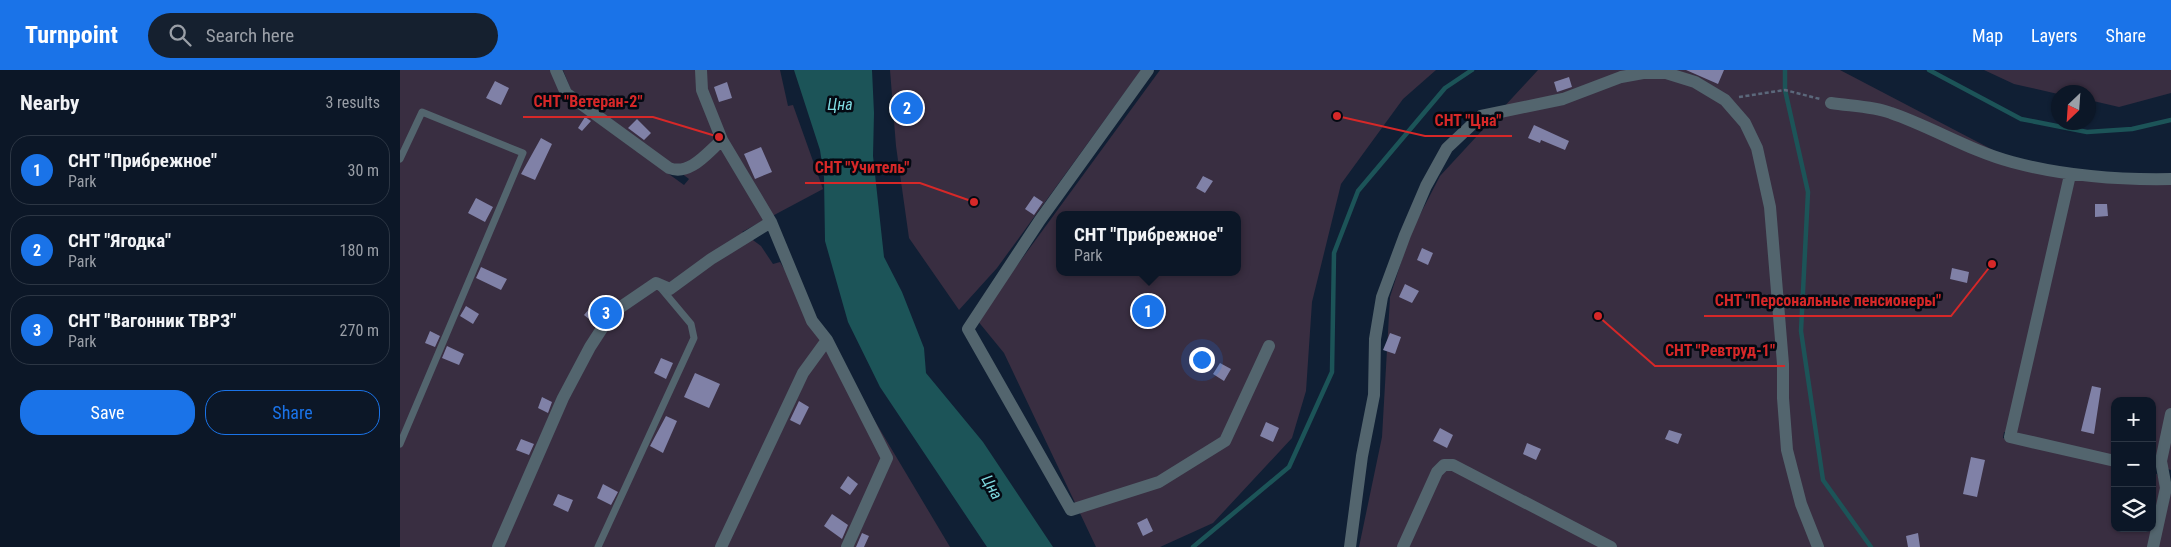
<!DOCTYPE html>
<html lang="en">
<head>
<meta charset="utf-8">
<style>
	:root { --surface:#0c1727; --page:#15202f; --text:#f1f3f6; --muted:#9a9fa7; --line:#2c3644; --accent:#1a73e8 }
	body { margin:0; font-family:"Roboto Condensed",sans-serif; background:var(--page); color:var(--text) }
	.controls { position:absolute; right:15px; bottom:15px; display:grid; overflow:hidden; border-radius:10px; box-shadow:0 1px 4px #0004 }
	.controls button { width:45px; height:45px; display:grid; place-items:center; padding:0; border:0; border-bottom:1px solid var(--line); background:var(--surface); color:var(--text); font:25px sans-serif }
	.compass { position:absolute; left:1651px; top:15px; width:45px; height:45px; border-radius:50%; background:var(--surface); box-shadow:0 1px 4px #0004; rotate:205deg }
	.you { position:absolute; left:801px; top:289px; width:18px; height:18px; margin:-12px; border:4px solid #fff; border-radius:50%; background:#1a73e8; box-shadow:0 0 0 8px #1a73e833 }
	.badge { display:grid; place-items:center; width:32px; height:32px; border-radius:50%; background:var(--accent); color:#fff; font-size:16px; font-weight:700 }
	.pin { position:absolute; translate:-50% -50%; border:2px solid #fff; box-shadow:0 1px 5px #0006 }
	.popup { position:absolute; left:656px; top:141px; width:185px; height:65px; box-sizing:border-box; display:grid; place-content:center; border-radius:10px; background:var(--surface); filter:drop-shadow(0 1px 4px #0005); font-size:16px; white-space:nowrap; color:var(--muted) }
	.popup b { font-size:19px; color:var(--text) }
	.popup::after { content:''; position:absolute; left:50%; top:100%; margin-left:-10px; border:10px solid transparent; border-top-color:var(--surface) }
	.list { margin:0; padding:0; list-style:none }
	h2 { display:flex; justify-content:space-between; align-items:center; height:65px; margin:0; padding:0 20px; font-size:21px }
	h2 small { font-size:16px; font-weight:400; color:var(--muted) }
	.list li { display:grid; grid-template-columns:32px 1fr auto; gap:15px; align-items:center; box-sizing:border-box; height:70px; margin:0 10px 10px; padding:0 10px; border:1px solid var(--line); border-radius:20px }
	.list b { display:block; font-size:19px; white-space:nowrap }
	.list p { margin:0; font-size:16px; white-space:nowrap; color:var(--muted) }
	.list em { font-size:16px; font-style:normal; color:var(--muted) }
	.actions { display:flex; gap:10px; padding:15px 20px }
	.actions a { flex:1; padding:11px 0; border:1px solid var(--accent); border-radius:20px; text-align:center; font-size:18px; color:var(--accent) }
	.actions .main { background:var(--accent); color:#fff }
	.icon { flex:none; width:28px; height:28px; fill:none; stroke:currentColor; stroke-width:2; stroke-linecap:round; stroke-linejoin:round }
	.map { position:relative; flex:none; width:1771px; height:477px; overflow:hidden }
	header { display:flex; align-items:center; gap:30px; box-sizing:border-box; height:70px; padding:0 25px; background:var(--accent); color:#fff }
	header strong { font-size:24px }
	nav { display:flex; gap:28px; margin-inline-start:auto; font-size:18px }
	.search { width:350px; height:45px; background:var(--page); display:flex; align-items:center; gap:12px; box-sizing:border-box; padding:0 18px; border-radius:28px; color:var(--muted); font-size:19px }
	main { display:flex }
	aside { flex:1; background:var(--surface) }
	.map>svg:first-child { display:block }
</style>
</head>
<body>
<header>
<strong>Turnpoint</strong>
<div class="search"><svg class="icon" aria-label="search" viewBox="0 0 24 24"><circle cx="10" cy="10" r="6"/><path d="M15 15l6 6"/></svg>Search here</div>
<nav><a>Map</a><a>Layers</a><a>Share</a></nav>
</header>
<main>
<aside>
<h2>Nearby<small>3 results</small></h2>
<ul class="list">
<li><span class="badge">1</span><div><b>СНТ &quot;Прибрежное&quot;</b><p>Park</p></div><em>30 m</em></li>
<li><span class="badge">2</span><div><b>СНТ &quot;Ягодка&quot;</b><p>Park</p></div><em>180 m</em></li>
<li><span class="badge">3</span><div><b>СНТ &quot;Вагонник ТВРЗ&quot;</b><p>Park</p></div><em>270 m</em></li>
</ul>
<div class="actions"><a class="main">Save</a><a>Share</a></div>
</aside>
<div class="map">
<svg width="1771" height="477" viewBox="0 0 1771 477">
	<rect width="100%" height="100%" fill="#101f34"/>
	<path fill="#392e41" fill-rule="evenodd" d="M0,0H150L164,28L284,115L289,109L171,20L163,0H380L388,36L393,35L423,119L342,162L361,176L373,194L380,192L550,477H0Z
		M490,0H741L597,198L559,240L509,168L496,76Z
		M760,0H1036L1003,29L941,114L912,232L906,321L892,368L813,453L760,477H696L604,283L577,250ZM659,145H837V202H659Z
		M1138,0H1440L1593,80L1592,86L1771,114V400L1752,394V331H1715V386L1604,362L1603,368L1715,394V458H1752V403L1757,404L1762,419L1749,477H959L982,367L990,227L1010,164L1040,106Z
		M1584,0H1771V23L1719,37L1689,30L1688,22L1658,24L1614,14Z
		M1771,421V477H1758Z"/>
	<path fill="#1c5458" d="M394,0H472L474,43L473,86L484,187L502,222L524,278L526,303L583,372L653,477H587L480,317L448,252L425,171L424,107L420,80Z"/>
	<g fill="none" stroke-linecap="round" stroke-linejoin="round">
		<path stroke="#1c5458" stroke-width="4.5" d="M1385,0V20L1408,122L1401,261L1423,410L1471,477
			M1529,0L1621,49L1687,62L1732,59L1771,50
			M793,477L889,397L932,302L934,183L958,121L1045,18L1072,0"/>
	</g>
	<path fill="#8081a7" d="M1286,0H1324L1318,14Z
		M1169,7L1172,17L1157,22L1154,12Z
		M95,11L109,18L101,35L86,28Z
		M327,12L332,28L319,32L314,17Z
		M185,47L191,51L182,61L178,58Z
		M237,49L251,63L244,70L228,58Z
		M1134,55L1169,71L1165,80L1141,70L1140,73L1128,68Z
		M141,68L152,74L135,110L121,104Z
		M361,77L372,102L355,109L344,84Z
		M803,106L813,111L805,123L796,118Z
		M634,126L643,132L634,145L625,139Z
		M76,128L93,137L85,152L68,143Z
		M1695,134H1707L1708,146L1695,147Z
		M1022,178L1033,183L1028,195L1017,190Z
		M81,197L107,209L101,220L76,208Z
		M1552,198L1569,202L1567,213L1550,209Z
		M1005,214L1019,221L1012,233L999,227Z
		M195,232L204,240L195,254L184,245Z
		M66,236L79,244L73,254L60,246Z
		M30,261L40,266L35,277L25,273Z
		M990,263L1001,267L995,284L983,280Z
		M47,276L64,284L59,295L42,288Z
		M261,288L273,293L266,309L254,303Z
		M820,293L831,299L824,311L813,304Z
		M295,303L320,314L309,338L284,327Z
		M1692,316L1701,318L1694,364L1681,361Z
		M142,327L152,332L148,343L138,338Z
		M399,331L409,337L400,355L390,350Z
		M266,346L277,351L263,383L250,376Z
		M866,352L879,358L873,372L860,366Z
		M1040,358L1053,365L1047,378L1033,371Z
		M1269,360L1282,364L1278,374L1265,369Z
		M121,369L134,374L129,385L116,380Z
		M1127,373L1141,379L1136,390L1123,384Z
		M1571,387L1585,390L1577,427L1563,424Z
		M448,406L458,414L450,425L440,418Z
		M203,414L218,422L211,435L197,428Z
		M158,424L173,430L168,442L153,435Z
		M432,444L448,455L442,469L424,456Z
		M747,448L753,461L743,466L737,453Z
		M462,463L469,466L464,477H456Z
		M1518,463L1520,477H1508L1506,466Z"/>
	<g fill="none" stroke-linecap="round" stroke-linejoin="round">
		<path stroke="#5b687b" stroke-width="2.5" stroke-dasharray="4 2.5" stroke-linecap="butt" d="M1339,27L1385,20L1420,29"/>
		<path stroke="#53656e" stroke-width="7" d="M0,89L22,42L123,83L0,374
			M198,477L294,268L291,254L260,217"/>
		<path stroke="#53656e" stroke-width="12" d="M156,0L166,23L269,98C290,106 307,83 322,70L371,152L412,251L427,270L403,303L321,477
			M301,0L302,20L322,70
			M748,0L640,150L568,259L671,440L759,412L825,371L869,276
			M1431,33C1450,36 1473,36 1491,43C1532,57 1570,81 1612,92C1664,106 1717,110 1771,109
			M1670,105L1610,367L1715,391
			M427,270L487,388L447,477
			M98,477L163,328L190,277L212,243L256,213L270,219L311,189L371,152
			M950,477L962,386L974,325L975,269L982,227L1005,165L1026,116L1047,78L1081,46L1163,29L1221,7L1243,3H1266L1295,12L1325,30L1345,53L1357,78L1370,137L1383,294V328L1387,380L1401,434L1418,477
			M1003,477L1037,402L1044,395H1053L1211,477
			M1753,477L1766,418L1761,391L1771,344"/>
	</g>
	<g text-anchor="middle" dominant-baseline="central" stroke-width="5" stroke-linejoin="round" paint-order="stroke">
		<g font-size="16" font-style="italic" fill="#7fdae0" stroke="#040912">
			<text x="440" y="34">Цна</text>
			<text transform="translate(592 417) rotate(60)">Цна</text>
		</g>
	</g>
	<path fill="none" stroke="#d62828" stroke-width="2" d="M319 67L253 47H123M937 46L1025 66H1112M574 132L520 113H405M1592 194L1551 246H1304M1198 246L1255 296H1385"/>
	<g fill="#d62828" stroke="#040912" stroke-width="2">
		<circle cx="319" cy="67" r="5"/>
		<circle cx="937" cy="46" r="5"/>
		<circle cx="574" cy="132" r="5"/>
		<circle cx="1592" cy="194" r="5"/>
		<circle cx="1198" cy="246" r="5"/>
	</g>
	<g font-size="16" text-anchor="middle" font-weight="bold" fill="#d62828" stroke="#040912" stroke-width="5" stroke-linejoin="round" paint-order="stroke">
		<text x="188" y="37">СНТ "Ветеран-2"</text>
		<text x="1068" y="56">СНТ "Цна"</text>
		<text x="462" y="103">СНТ "Учитель"</text>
		<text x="1428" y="236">СНТ "Персональные пенсионеры"</text>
		<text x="1320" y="286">СНТ "Ревтруд-1"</text>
	</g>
</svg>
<div class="controls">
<button>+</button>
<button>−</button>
<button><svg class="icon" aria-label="layers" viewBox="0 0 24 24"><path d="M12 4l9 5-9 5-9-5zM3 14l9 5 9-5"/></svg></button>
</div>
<svg class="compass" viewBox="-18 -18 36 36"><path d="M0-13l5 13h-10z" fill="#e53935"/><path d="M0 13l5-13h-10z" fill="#9a9fa7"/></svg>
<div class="you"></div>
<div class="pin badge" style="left:748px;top:241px">1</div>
<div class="popup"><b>СНТ &quot;Прибрежное&quot;</b>Park</div>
<div class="pin badge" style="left:507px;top:38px">2</div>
<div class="pin badge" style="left:206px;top:243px">3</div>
</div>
</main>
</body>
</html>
